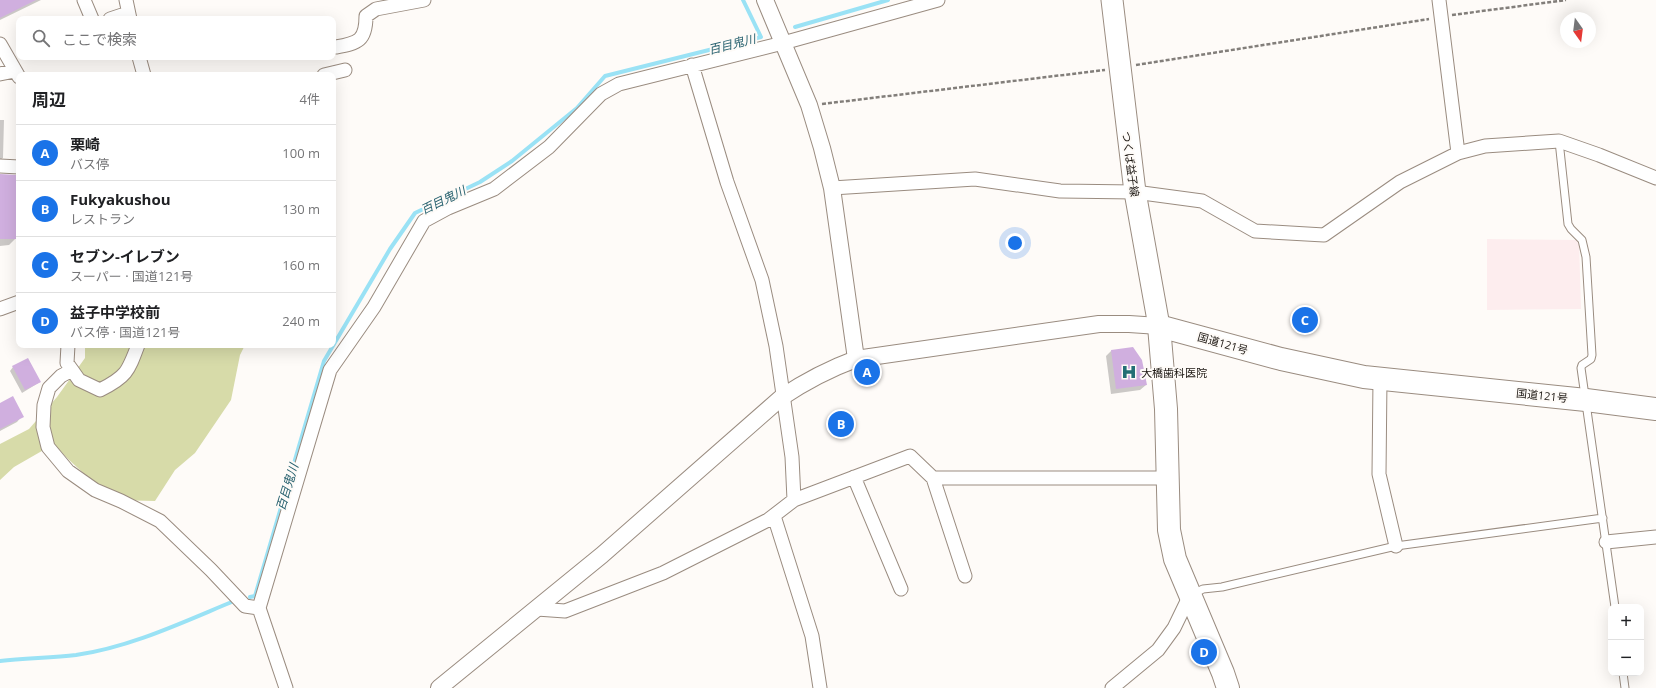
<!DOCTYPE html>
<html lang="ja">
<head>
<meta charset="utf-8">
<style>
	:root { --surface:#fff; --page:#f2f2f2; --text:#202124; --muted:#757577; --line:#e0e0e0; --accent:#1a73e8 }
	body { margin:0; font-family:"Open Sans","Noto Sans JP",sans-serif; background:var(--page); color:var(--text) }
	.controls { position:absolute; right:12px; bottom:12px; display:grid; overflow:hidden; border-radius:8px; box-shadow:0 4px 16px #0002 }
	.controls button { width:36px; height:36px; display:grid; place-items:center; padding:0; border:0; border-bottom:1px solid var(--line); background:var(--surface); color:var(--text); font:20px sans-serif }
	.compass { position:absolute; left:1560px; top:12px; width:36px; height:36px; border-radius:50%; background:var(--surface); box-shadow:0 4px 16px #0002; rotate:166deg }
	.you { position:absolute; left:1015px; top:243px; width:14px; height:14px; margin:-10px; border:3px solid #fff; border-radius:50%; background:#1a73e8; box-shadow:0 0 0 6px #1a73e833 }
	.badge { display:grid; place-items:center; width:26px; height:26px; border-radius:50%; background:var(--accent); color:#fff; font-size:13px; font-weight:700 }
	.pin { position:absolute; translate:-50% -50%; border:2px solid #fff; box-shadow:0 1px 4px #0006 }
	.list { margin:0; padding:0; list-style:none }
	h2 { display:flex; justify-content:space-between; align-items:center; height:52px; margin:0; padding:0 16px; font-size:17px }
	h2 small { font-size:13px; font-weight:400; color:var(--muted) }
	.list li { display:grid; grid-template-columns:26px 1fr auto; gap:12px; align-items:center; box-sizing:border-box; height:56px; padding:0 16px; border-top:1px solid var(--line) }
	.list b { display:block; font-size:15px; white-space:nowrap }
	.list p { margin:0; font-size:13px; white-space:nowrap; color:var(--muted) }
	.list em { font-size:13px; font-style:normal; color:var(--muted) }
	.icon { flex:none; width:22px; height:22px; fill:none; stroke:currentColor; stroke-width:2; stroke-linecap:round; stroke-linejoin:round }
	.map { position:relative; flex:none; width:1656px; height:688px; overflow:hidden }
	.search { position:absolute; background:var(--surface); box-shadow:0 4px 16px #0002; left:16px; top:16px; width:320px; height:44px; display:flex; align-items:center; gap:10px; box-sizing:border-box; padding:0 14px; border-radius:8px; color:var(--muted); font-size:15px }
	.panel { position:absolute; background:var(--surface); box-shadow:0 4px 16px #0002; left:16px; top:72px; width:320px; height:276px; border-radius:8px }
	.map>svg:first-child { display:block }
</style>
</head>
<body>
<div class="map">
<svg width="1656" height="688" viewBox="0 0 1656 688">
	<rect width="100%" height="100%" fill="#fefbf8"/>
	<path fill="#fdedee" d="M1487,239L1579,240L1581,309L1487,310Z"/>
	<path fill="#d7dba9" d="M85,345H245L240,355L231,400L195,453L175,470L155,501L113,500L68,459L54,444L14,467L0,480V444L29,429L57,397L85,358Z"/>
	<path fill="#0003" d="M0,0H41L0,20Z
		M0,120H4L3,158L0,160Z
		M0,174L16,185H19V223L16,226V238L9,245L0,246Z
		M1112,350L1146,385L1140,390L1111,394L1106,356Z
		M13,367L40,382L22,393L10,371Z
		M0,404L22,416L17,422L0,431Z"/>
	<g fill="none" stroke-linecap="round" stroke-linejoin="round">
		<path stroke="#9ae2f5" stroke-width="4" d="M795,27L888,0
			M250,597L255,596L324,361L390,249L415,213L480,182L512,161L577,108L605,76L761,37L743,0
			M0,661C25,658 51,658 76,655C131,647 183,622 234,601"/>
	</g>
	<path fill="#d0afdf" d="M0,0H36L0,18Z
		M0,174L17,175V184H19V220H17V239H0Z
		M1133,347L1142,360L1147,385L1116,389L1111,350Z
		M28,358L41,382L25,390L12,366Z
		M13,396L24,417L0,429V403Z"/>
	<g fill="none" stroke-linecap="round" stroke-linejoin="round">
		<g stroke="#9a8c80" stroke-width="9">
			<path id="service" d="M1559,141L1568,224L1571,229L1582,240L1586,257L1592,355L1591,359L1582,365L1581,368L1615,607
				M1193,594L1203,589L1222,587L1396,546L1603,518
				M1623,673L1625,688"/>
		</g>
		<g stroke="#9a8c80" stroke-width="15">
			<path id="minor" d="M84,0L92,19
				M126,0L130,19
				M1439,0L1458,153
				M110,19L128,13
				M0,44L19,77
				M336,47C358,43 366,41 366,16L376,9L424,0
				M139,57L144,75
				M692,65L727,182L762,280L776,346L792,457L794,500
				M0,74L15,71
				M324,75L345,70
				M0,166L19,167
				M832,188L975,179L1060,191L1135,192L1202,201L1255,231L1324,235L1400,182L1458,153L1485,146L1559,141L1599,155L1656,178
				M0,309L19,302
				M68,345L67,363L72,370
				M138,345C128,372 126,377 100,390L79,380L72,370L61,376L49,388L44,405L43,427L48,447L68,471L95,490L121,501L160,521L211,570L245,606L259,608
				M1380,379L1379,474L1396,546
				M854,477L901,589
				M933,478L965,576
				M774,516L812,636L820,688
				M1606,542L1656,537
				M537,609L565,611L663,573L768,520L794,500L910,456L933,478H1169
				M286,688L259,608L330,370L374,307L424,221L448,208L494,189L549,147L601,94L619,84L783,43L938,0
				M1112,688L1158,650L1174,628L1190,595"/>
		</g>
		<g stroke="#9a8c80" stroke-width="18">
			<path id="tertiary" d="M765,0L809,105L822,148L832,188L856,359
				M439,688L602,555L782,397C806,381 829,369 856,359L1099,324H1129L1159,326"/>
		</g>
		<g stroke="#9a8c80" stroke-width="23">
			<path id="primary" d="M1112,0L1135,192L1159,326"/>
		</g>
		<g stroke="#9a8c80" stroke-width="24">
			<path id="trunk" d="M1228,688L1223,673L1175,559L1169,530L1166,409L1159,326L1281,359L1364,377L1586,400L1656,409"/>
		</g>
		<path stroke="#827e7a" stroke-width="2.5" stroke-dasharray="4 2" stroke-linecap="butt" d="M1452,15L1566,0
			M1136,65L1429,19
			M822,104L1105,70
			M35,345V348"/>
		<use href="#service" stroke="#fff" stroke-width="7"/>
		<use href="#minor" stroke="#fff" stroke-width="13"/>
		<use href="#tertiary" stroke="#fff" stroke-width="16"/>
		<use href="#primary" stroke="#fff" stroke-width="21"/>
		<use href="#trunk" stroke="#fff" stroke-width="22"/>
	</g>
	<defs>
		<g id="hospital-bare" transform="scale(1.2)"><path d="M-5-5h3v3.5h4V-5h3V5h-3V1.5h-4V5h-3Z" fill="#236e75" stroke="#fefbf8" stroke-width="2.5" paint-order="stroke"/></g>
	</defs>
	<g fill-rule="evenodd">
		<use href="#hospital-bare" x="1129" y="372"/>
	</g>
	<g text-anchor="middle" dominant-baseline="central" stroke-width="4" stroke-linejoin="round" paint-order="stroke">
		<g font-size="11" fill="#1c1712" stroke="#fefbf8">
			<text transform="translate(1131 164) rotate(82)">つくば益子線</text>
			<text transform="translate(1223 343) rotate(16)">国道121号</text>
			<text transform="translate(1542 395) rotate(6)">国道121号</text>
		</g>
		<g font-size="11" fill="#1c1712" stroke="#fefbf8" text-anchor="start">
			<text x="1141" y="372">大橋歯科医院</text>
		</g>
		<g font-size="12" font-style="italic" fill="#26606e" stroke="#fefbf8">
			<text transform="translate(732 44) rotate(-14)">百目鬼川</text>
			<text transform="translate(443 200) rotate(-26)">百目鬼川</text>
			<text transform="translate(287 487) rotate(-73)">百目鬼川</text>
		</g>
	</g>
</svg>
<div class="controls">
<button>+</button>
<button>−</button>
</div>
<svg class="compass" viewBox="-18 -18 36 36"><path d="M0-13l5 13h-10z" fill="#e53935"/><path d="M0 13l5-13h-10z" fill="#757577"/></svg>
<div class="you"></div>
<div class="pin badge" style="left:867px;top:372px">A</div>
<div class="pin badge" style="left:841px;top:424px">B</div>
<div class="pin badge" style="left:1305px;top:320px">C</div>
<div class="pin badge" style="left:1204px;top:652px">D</div>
<div class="search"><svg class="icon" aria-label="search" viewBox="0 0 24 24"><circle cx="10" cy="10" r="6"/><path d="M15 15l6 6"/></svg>ここで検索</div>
<section class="panel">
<h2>周辺<small>4件</small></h2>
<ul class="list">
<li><span class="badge">A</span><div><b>栗崎</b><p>バス停</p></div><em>100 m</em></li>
<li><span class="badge">B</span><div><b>Fukyakushou</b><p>レストラン</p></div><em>130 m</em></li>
<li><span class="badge">C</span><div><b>セブン-イレブン</b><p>スーパー · 国道121号</p></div><em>160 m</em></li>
<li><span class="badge">D</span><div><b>益子中学校前</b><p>バス停 · 国道121号</p></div><em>240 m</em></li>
</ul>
</section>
</div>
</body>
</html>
